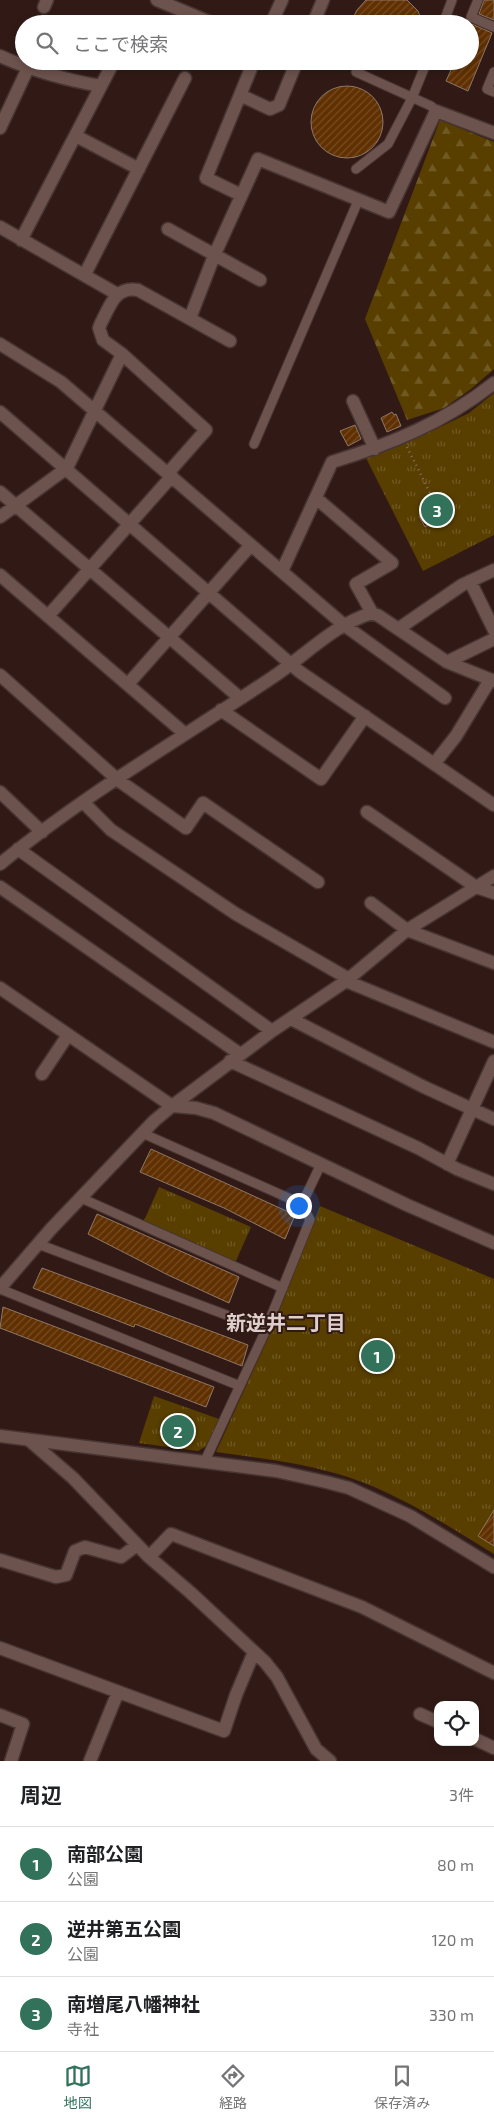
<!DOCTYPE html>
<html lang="ja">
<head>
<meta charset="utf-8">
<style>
	:root { --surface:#fff; --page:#f6f6f6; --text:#202124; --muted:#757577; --line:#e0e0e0; --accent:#32725a }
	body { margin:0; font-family:"Exo 2","Noto Sans JP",sans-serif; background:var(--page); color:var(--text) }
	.controls { position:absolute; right:15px; bottom:15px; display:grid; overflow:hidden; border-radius:10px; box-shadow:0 2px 8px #0003 }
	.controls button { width:45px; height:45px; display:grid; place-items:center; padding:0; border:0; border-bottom:1px solid var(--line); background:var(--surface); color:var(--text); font:25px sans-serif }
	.you { position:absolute; left:298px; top:1205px; width:18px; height:18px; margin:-12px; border:4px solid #fff; border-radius:50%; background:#1a73e8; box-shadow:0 0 0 8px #1a73e833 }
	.badge { display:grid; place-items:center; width:32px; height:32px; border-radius:50%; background:var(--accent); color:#fff; font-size:16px; font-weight:700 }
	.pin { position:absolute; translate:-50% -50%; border:2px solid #fff; box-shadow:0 1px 5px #0006 }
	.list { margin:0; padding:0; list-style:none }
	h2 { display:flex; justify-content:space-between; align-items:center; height:65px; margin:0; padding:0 20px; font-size:21px }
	h2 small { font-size:16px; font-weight:400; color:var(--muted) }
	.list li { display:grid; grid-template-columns:32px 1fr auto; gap:15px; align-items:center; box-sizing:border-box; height:75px; padding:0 20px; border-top:1px solid var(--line) }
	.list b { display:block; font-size:19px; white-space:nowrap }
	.list p { margin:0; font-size:16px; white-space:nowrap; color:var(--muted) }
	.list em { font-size:16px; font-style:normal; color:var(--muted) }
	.icon { flex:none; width:28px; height:28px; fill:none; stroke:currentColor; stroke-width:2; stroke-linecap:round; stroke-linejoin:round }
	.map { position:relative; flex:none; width:494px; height:1761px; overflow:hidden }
	.search { position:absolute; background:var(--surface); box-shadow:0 2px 8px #0003; left:15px; right:15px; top:15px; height:55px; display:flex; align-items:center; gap:12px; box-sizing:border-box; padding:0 18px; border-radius:28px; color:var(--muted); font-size:19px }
	.sheet { height:290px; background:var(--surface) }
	nav { display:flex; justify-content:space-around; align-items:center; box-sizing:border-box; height:70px; border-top:1px solid var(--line); background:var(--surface); font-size:14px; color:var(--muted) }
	nav a { display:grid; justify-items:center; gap:2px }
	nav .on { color:var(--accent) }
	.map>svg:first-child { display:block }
</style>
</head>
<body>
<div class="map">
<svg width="494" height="1761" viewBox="0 0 494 1761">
	<defs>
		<pattern id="forest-firs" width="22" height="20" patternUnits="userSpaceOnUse" patternTransform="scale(1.25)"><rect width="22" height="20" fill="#583f00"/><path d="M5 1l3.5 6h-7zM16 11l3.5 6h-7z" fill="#705a24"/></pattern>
		<pattern id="park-tufts" width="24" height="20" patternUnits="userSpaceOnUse" patternTransform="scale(1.25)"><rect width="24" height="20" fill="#583f00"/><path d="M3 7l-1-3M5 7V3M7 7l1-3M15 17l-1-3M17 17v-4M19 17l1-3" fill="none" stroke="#705a24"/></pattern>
		<pattern id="building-hatch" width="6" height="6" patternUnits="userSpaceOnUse" patternTransform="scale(1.25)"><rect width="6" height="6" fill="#603001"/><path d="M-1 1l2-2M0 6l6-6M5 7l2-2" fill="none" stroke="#764d25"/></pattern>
	</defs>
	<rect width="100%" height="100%" fill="#311a16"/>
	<path fill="url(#forest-firs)" d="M440,120L494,142V369L471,389L444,408L407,420L365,319Z"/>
	<path fill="url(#park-tufts)" d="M494,393V535L423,571L366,458L434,430L469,413Z
		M159,1187L251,1227L235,1263L143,1223Z
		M320,1206L494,1279V1554C447,1525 401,1495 348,1477C305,1463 260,1458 216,1452L273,1327Z
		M154,1396L219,1419L208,1445L198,1451L139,1443Z"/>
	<path fill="url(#building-hatch)" stroke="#8d7767" d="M366,0H407L418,11L423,24H350L357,10Z
		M484,0H494V20L479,14Z
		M472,24L492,33L468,91L446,81L455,61H470V29Z
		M311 122a36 36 0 1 1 72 0a36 36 0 1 1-72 0Z
		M392,412L394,415L396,414L401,426L387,432L381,418Z
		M355,425L361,439L348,446L340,431Z
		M440,499L450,520L439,525L437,520L425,527L419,516L432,509L429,504Z
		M151,1149L295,1215L285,1239L224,1208L140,1172Z
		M97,1214L239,1277L229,1303L168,1275L88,1234Z
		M42,1268L248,1345L242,1366L135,1324L134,1327L33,1288Z
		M3,1307L214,1387L206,1407L0,1328Z
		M494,1510V1546L478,1536Z"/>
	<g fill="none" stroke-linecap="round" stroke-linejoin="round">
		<g stroke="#473533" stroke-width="11">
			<path id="service" d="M478,0L471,17L494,27
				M443,24L452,0
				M356,72L431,106L436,111
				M494,72L487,89L494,92
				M356,169L388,144L412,98L427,61
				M254,444L358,201
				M142,1133L302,1204L310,1220L264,1334L204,1463
				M81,1198L283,1288
				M302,1204L321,1164
				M38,1244L266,1330
				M0,1289L240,1386"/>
		</g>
		<g stroke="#473533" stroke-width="15">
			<path id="minor" d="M157,0L214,24
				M44,7L47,0
				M271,24L282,0
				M313,24L323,0
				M0,56C33,71 66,80 101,86
				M240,95L270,109L279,105L297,61
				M0,128L28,68
				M76,136L139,169
				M241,195L206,178L254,61
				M0,227L117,294
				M168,229L260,280
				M21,240L114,61
				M85,274L185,78
				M190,318L214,256L258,159L389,212L436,111L494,133
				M0,344L61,382L344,625L445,698
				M353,401L375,449
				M0,412L300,672L494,805
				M168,473L206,430L122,354L103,340L99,328L101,323C110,306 115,286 138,290L230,341
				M0,492L240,698
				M316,498L392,563L356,584L372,613
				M0,517L67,468L122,354
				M282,571L332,462C391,444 445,422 494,383
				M0,575L184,733
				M470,581L494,630
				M48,616L172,476
				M398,629L462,585L494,570
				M447,662L494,639
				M0,675L118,780L186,828L203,803L318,882
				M128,684L251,545
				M221,710L321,779L365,716
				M434,764L456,736L490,680
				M0,792L42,832
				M84,803L111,830L236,914L349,979
				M367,812L476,887L494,893
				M18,849L272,1031
				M0,864C85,794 182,738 273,677C306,655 333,625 372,613L379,616L447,662L494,681
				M0,887L240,1054
				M371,903L407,930L494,963
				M346,981L494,1042
				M291,1019L424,1087L494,1119
				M230,1061L418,1148L457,1169L494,1184
				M42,1074L68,1035
				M172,1106L272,1031L346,981L407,930L494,876
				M172,1106L196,1108L214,1113L407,1205L494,1243
				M447,1164L494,1061
				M29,1440L73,1478L149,1557L191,1593L265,1662L277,1677L316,1749L330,1761
				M149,1557L171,1534L362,1607L494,1673
				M0,1560L56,1577L66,1575L75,1551L85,1547L121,1557L137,1545
				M0,1648L224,1731L236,1695L254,1652
				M420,1714L438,1722
				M0,1715L23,1724L11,1761
				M475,1739L494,1748
				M90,1761L118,1692"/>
		</g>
		<g stroke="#473533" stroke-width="15">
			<path id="tertiary" d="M0,988L172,1106L154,1121L51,1229L0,1288
				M0,1436L276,1471L326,1482L349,1488L410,1516L494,1567"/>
		</g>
		<path stroke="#836f6b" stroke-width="2.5" stroke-dasharray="1 4" stroke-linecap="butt" d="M407,447L433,499"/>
		<use href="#service" stroke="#6d534d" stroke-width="9"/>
		<use href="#minor" stroke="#6d534d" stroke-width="12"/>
		<use href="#tertiary" stroke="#6d534d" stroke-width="12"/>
	</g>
	<g text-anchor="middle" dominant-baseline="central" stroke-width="4" stroke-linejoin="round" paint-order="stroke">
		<g font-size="20" font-weight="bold" fill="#dfcfcc" stroke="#311a16">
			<text x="286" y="1322">新逆井二丁目</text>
		</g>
	</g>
</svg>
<div class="controls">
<button><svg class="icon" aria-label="locate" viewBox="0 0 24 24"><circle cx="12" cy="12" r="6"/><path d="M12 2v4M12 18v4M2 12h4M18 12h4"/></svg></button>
</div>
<div class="you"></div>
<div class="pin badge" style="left:377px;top:1356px">1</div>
<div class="pin badge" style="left:178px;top:1431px">2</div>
<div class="pin badge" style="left:437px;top:510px">3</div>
<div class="search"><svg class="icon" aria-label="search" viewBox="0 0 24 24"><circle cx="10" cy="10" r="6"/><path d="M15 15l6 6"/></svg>ここで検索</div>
</div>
<section class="sheet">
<h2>周辺<small>3件</small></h2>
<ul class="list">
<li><span class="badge">1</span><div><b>南部公園</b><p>公園</p></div><em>80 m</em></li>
<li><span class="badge">2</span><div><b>逆井第五公園</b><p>公園</p></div><em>120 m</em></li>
<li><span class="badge">3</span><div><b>南増尾八幡神社</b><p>寺社</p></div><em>330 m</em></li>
</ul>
</section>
<nav>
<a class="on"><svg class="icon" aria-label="map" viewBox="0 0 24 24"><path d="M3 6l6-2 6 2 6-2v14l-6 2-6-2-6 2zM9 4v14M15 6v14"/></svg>地図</a>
<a><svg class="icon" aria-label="directions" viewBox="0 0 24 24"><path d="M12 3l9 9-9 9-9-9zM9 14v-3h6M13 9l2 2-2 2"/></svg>経路</a>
<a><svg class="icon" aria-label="saved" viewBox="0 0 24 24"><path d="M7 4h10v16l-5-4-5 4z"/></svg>保存済み</a>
</nav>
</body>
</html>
